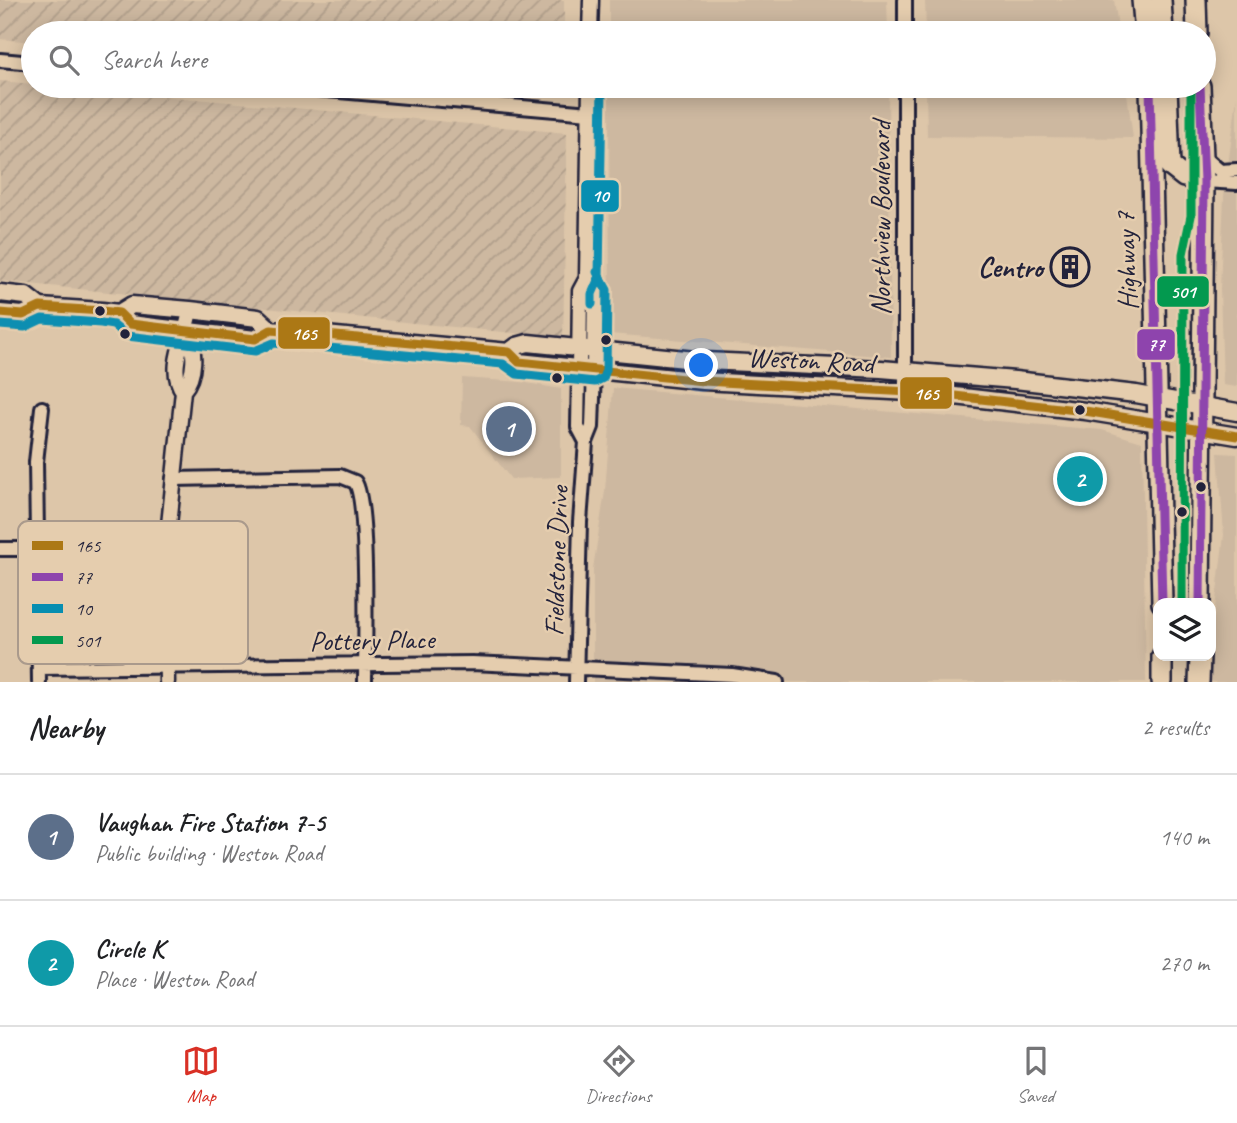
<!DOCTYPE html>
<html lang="en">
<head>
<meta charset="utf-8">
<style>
	:root { --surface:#fff; --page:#f6f6f6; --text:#202124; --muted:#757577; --line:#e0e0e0; --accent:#d93025 }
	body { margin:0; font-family:Caveat,sans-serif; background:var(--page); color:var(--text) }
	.controls { position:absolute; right:21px; bottom:21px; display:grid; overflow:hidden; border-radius:14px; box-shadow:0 4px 18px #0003 }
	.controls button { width:63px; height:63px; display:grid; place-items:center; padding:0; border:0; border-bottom:2px solid var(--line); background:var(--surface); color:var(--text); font:35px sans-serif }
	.you { position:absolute; left:702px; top:366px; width:24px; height:24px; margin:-18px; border:5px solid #fff; border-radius:50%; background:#1a73e8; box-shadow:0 0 0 10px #1a73e833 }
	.badge { display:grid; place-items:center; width:46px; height:46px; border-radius:50%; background:var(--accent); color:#fff; font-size:23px; font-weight:700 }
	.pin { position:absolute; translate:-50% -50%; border:4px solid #fff; box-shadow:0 2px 7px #0006 }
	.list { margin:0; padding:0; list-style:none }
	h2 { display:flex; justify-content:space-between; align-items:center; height:91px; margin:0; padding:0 28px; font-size:30px }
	h2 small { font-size:23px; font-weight:400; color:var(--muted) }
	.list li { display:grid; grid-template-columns:46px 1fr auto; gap:21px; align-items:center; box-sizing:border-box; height:126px; padding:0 28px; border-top:2px solid var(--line) }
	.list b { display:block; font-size:26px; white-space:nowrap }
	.list p { margin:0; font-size:23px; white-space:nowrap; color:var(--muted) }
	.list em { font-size:23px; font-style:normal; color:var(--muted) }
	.icon { flex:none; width:38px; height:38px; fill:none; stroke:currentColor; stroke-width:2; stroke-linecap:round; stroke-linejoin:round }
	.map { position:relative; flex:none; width:1237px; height:682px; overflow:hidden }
	.search { position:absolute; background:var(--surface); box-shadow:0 4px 18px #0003; left:21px; right:21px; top:21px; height:77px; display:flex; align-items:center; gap:18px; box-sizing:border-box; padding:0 24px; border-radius:38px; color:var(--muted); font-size:26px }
	.sheet { height:343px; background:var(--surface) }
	nav { display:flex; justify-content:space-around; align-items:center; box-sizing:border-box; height:98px; border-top:2px solid var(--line); background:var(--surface); font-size:19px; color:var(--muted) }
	nav a { display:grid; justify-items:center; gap:4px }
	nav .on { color:var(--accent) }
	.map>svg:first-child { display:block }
</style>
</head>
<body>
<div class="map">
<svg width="1237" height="682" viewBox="0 0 1237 682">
	<defs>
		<pattern id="industrial-furrows" width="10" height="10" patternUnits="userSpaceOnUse" patternTransform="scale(1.75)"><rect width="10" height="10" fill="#cdb8a0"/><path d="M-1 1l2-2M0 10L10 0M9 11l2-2" fill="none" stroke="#b09e8b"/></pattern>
	</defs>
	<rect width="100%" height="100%" fill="#ddc6a9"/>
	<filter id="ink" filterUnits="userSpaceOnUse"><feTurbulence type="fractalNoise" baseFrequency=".0143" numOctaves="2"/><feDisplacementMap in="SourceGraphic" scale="14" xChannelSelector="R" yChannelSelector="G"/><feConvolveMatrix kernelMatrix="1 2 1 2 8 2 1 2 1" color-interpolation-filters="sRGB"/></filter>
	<g filter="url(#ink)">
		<path fill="#cdb8a0" d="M609,0H887L888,33H609Z
			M925,0H1114L1119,33H926Z
			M609,86H888L891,357L610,334Z
			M926,86H1126L1133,138L927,136Z
			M1237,97V387L1223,385L1220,288L1224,196Z
			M462,378L521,382L561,389V477L511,479L470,426L461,425Z
			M613,388L1102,430L1142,442L1146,682H593V569L605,491Z
			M1218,453L1237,454V682H1206L1224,535Z"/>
		<path fill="url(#industrial-furrows)" d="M0,0H564V33H33V42L0,39Z
			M0,81L567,133L563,338L0,281Z"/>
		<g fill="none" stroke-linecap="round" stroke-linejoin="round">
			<g stroke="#22223b" stroke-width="18">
				<path id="minor" d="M905,33V0
					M0,60L33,63
					M282,86L590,113
					M905,86V392
					M1203,156L1220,171L1237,170
					M1204,181L1237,183
					M579,369L578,427L586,442
					M173,479L340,476L355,482C369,501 365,649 365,682
					M0,549H38
					M39,668L472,663L732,675L777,682
					M39,682L36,462L42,408
					M576,682L580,522L586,442L592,427L594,370"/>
			</g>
			<g stroke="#22223b" stroke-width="19">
				<path id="tertiary" d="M590,33L591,0
					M587,278L595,291L594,370
					M579,369L580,291L587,278L590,86
					M183,391C166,368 187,335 190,310
					M167,682L165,563L183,391C196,376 196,349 187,331"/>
			</g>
			<g stroke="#22223b" stroke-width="21">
				<path id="secondary" d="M0,293L26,296L40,307
					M0,313L23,315L40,307L102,311L119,313L130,324L255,339L271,330L509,352L519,362L703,381L929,393L1085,411L1237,436
					M119,313L132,305L190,310L258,318L271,330
					M509,352L517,346L528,343L705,361L881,369L1015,380L1136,394L1237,412"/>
			</g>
			<g stroke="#22223b" stroke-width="24">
				<path id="primary" d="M1142,0L1145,33
					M1161,0L1163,33
					M1196,0L1197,33
					M1150,86L1162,603
					M1167,86L1170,166L1184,177L1204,181
					M1200,86L1204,181L1200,603
					M1162,682V656
					M1199,682L1200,656"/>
			</g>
			<use href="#minor" stroke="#e5cdae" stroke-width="12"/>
			<use href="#tertiary" stroke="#e5cdae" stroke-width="14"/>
			<use href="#secondary" stroke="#e5cdae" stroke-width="16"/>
			<use href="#primary" stroke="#e5cdae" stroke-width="19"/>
			<g stroke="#e5cdae" stroke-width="14">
				<path id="bus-1" d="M0,313L23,315L40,307L102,311L119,313L130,324L255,339L271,330L509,352L519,362L703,381L929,393L1085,411L1237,436"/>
			</g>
			<g stroke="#e5cdae" stroke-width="14">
				<path id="bus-2" d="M1150,86L1162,603
					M1200,86L1204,181L1200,603"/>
			</g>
			<g stroke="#e5cdae" stroke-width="14">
				<path id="bus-3" d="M592,304V294L599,278L602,86
					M0,325L25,327L42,319L101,323L113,325L127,336L255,351L274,343L503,364L517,374L595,382L603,378L606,370L607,290L597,272"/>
			</g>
			<g stroke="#e5cdae" stroke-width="14">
				<path id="bus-4" d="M1182,603L1183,254L1191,216V86"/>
			</g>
			<use href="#bus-1" stroke="#ac7815" stroke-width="9"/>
			<use href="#bus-2" stroke="#8e44ad" stroke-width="9"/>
			<use href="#bus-3" stroke="#078eb1" stroke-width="9"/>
			<use href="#bus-4" stroke="#03994f" stroke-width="9"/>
		</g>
	</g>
	<defs>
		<g id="building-ring" transform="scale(2.0125)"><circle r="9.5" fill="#e5cdae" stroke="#22223b" stroke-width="1.5"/><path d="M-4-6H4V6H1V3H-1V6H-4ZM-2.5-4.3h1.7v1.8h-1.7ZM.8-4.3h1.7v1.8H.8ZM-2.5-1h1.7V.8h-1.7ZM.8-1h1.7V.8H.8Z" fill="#22223b"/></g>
	</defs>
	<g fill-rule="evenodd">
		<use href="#building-ring" x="1070" y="267"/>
	</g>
	<g fill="#22223b" stroke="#e5cdae" stroke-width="2.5">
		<circle cx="100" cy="311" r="6"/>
		<circle cx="125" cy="334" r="6"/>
		<circle cx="606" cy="340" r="6"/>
		<circle cx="557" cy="378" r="6"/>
		<circle cx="1080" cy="410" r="6"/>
		<circle cx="1201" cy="487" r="6"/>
		<circle cx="1182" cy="512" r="6"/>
	</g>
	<g text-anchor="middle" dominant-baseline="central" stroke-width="5" stroke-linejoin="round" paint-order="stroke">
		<g font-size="28" fill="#22223b" stroke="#e5cdae">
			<text transform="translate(880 218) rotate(-90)">Northview Boulevard</text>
			<text transform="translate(1126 261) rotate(-92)">Highway 7</text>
			<text transform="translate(811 360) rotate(3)">Weston Road</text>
			<text transform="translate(556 561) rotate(-88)">Fieldstone Drive</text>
			<text transform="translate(372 640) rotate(-1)">Pottery Place</text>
		</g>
		<g font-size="28" font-weight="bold" fill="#22223b" stroke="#e5cdae" text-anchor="end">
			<text x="1043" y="267">Centro</text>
		</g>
	</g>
	<rect x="18" y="521" width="230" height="143" rx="10" fill="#e5cdae" stroke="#aa9a8c" stroke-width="2"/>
	<rect x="32" y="541" width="31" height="9" fill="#ac7815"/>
	<rect x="32" y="573" width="31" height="8" fill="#8e44ad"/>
	<rect x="32" y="604" width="31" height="9" fill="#078eb1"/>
	<rect x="32" y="636" width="31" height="8" fill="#03994f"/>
	<g font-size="19" fill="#22223b">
		<text x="75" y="552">165</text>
		<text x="75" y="584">77</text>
		<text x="75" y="615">10</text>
		<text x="75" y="647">501</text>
	</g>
	<g stroke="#e5cdae" stroke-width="2.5">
		<rect x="580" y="179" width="40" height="34" rx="7" fill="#078eb1"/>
		<rect x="1156" y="275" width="54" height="33" rx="7" fill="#03994f"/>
		<rect x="277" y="316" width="54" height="34" rx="7" fill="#ac7815"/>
		<rect x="1136" y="328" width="40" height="33" rx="7" fill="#8e44ad"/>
		<rect x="899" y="376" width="54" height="34" rx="7" fill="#ac7815"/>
	</g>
	<g font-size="19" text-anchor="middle" font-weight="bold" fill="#fff">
		<text x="600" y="202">10</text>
		<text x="1183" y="298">501</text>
		<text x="304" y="340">165</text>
		<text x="1156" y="351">77</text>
		<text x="926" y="400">165</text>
	</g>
</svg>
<div class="controls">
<button><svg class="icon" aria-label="layers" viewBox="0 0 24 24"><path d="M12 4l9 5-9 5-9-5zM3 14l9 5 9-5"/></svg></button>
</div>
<div class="you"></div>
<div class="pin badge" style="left:509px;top:429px;background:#5c6f8a">1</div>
<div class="pin badge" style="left:1080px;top:479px;background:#0f9aa8">2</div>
<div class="search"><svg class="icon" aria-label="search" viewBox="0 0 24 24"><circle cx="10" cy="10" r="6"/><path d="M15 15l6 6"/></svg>Search here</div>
</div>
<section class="sheet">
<h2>Nearby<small>2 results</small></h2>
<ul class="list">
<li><span class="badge" style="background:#5c6f8a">1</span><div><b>Vaughan Fire Station 7-5</b><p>Public building · Weston Road</p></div><em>140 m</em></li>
<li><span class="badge" style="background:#0f9aa8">2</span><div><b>Circle K</b><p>Place · Weston Road</p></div><em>270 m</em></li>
</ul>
</section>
<nav>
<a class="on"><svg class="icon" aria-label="map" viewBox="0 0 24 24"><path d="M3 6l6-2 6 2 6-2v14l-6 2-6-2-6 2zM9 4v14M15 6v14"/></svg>Map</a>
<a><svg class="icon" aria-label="directions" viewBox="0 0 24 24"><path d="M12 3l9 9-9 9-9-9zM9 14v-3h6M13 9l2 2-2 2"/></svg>Directions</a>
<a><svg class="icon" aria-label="saved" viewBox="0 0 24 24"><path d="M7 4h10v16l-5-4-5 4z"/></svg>Saved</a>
</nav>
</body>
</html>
